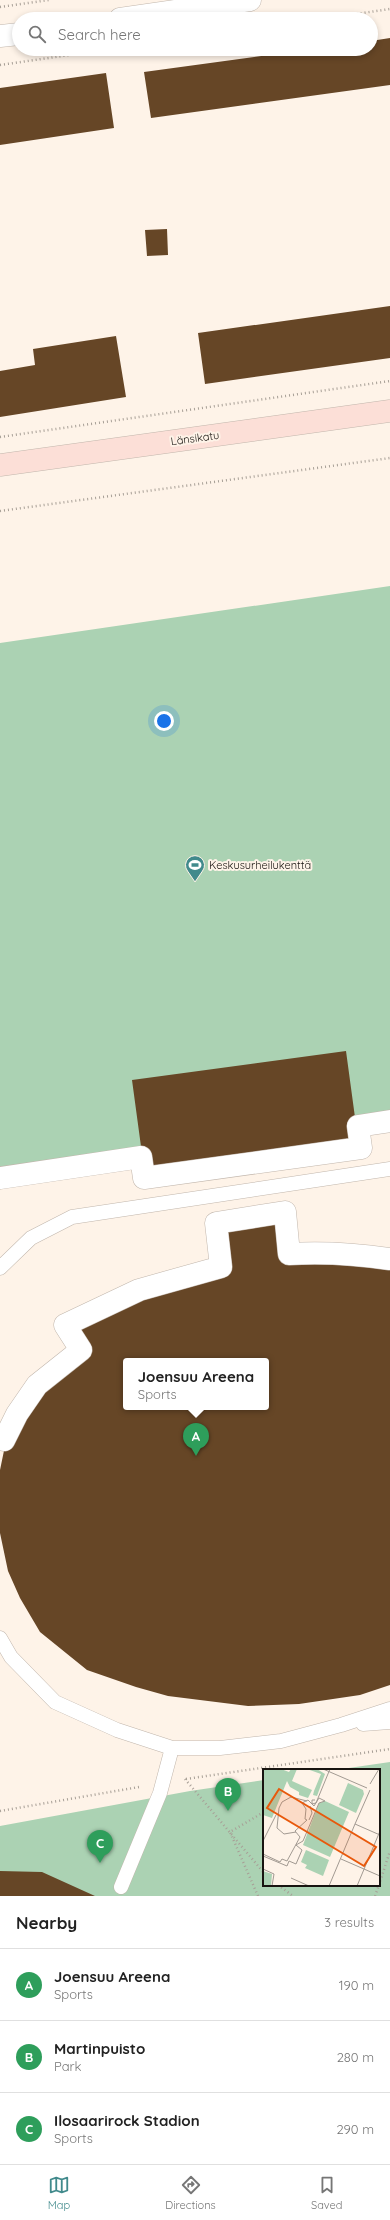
<!DOCTYPE html>
<html lang="en">
<head>
<meta charset="utf-8">
<style>
	:root { --surface:#fff; --page:#f2f2f2; --text:#222; --muted:#767676; --line:#e0e0e0; --accent:#418a8c }
	body { margin:0; font-family:Quicksand,sans-serif; background:var(--page); color:var(--text) }
	.you { position:absolute; left:164px; top:721px; width:14px; height:14px; margin:-10px; border:3px solid #fff; border-radius:50%; background:#1a73e8; box-shadow:0 0 0 6px #1a73e833 }
	.badge { display:grid; place-items:center; width:26px; height:26px; border-radius:50%; background:var(--accent); color:#fff; font-size:13px; font-weight:700 }
	.pin { position:absolute; translate:-50% -33px; filter:drop-shadow(0 1px 2px #0008) }
	.pin::after { content:''; position:absolute; top:21px; width:14px; height:12px; background:inherit; clip-path:polygon(0 0,100% 0,50% 100%) }
	.popup { position:absolute; left:123px; top:1358px; width:146px; height:52px; box-sizing:border-box; display:grid; place-content:center; border-radius:4px; background:var(--surface); filter:drop-shadow(0 1px 3px #0005); font-size:13px; white-space:nowrap; color:var(--muted) }
	.popup b { font-size:15px; color:var(--text) }
	.popup::after { content:''; position:absolute; left:50%; top:100%; margin-left:-8px; border:8px solid transparent; border-top-color:var(--surface) }
	.list { margin:0; padding:0; list-style:none }
	h2 { display:flex; justify-content:space-between; align-items:center; height:52px; margin:0; padding:0 16px; font-size:17px }
	h2 small { font-size:13px; font-weight:400; color:var(--muted) }
	.list li { display:grid; grid-template-columns:26px 1fr auto; gap:12px; align-items:center; box-sizing:border-box; height:72px; padding:0 16px; border-top:1px solid var(--line) }
	.list b { display:block; font-size:15px; white-space:nowrap }
	.list p { margin:0; font-size:13px; white-space:nowrap; color:var(--muted) }
	.list em { font-size:13px; font-style:normal; color:var(--muted) }
	.icon { flex:none; width:22px; height:22px; fill:none; stroke:currentColor; stroke-width:2; stroke-linecap:round; stroke-linejoin:round }
	.map { position:relative; flex:none; width:390px; height:1896px; overflow:hidden }
	.search { position:absolute; background:var(--surface); box-shadow:0 2px 6px #0003; left:12px; right:12px; top:12px; height:44px; display:flex; align-items:center; gap:10px; box-sizing:border-box; padding:0 14px; border-radius:22px; color:var(--muted); font-size:15px }
	.sheet { height:268px; background:var(--surface) }
	nav { display:flex; justify-content:space-around; align-items:center; box-sizing:border-box; height:56px; border-top:1px solid var(--line); background:var(--surface); font-size:11px; color:var(--muted) }
	nav a { display:grid; justify-items:center; gap:2px }
	nav .on { color:var(--accent) }
	.map>svg:first-child { display:block }
</style>
</head>
<body>
<div class="map">
<svg width="390" height="1896" viewBox="0 0 390 1896">
	<rect width="100%" height="100%" fill="#fef3e8"/>
	<path fill="#abd2b3" d="M390,586V1121L0,1178V643Z
		M390,1762V1896H0V1826L190,1791L264,1780V1885H379V1770H335Z"/>
	<path fill="#664626" fill-rule="evenodd" d="M390,38V85L151,118L144,72L312,49H371V41Z
		M106,73L114,128L0,145V88Z
		M167,229L168,255L147,256L145,230Z
		M390,306V358L205,384L198,333Z
		M116,336L126,397L0,417V371L35,365L33,349Z
		M346,1051L359,1147L145,1176L132,1080Z
		M284,1213L288,1255L390,1260V1685L360,1695L299,1704L248,1706L168,1696L136,1687L87,1670L40,1632L20,1598L8,1571L0,1533V1470L6,1441L19,1414L83,1350L67,1325L222,1267L216,1224ZM126,1361H266V1407H126Z
		M0,1871L42,1872L95,1896H0Z"/>
	<g fill="none" stroke-linecap="round" stroke-linejoin="round">
		<g stroke="#c1b6ac" stroke-width="15">
			<path id="lane" d="M0,1268L31,1238L72,1217L390,1169
				M0,1638L11,1657L55,1702L117,1730L172,1748H220L281,1741L341,1725L390,1709
				M363,1724L390,1722
				M121,1887L160,1793L172,1748"/>
		</g>
		<g stroke="#c1b6ac" stroke-width="23">
			<path id="street" d="M120,19L250,0
				M0,36L19,34
				M0,1178L141,1157L144,1178L361,1148L358,1126L390,1121
				M0,1438L4,1440L17,1414L37,1385L81,1350L65,1325L139,1290L221,1267L216,1223L285,1212L289,1254C323,1252 356,1254 390,1259"/>
		</g>
		<g stroke="#c1b6ac" stroke-width="23">
			<path id="secondary" d="M0,465L390,411"/>
		</g>
		<path stroke="#a79f96" stroke-width="2.5" stroke-dasharray="1 3" stroke-linecap="butt" d="M0,7L49,0
			M321,19L390,9
			M0,65L111,49
			M0,437L390,381
			M0,511L390,458
			M185,1779L264,1873
			M186,1779L390,1749
			M0,1811L139,1787
			M278,1885L293,1896
			M379,1885L390,1851
			M258,1896L230,1832L264,1812
			M375,1896L379,1885"/>
		<use href="#lane" stroke="#fff" stroke-width="14"/>
		<use href="#street" stroke="#fff" stroke-width="22"/>
		<use href="#secondary" stroke="#fcdfd7" stroke-width="22"/>
	</g>
	<defs>
		<g id="stadium-pin" transform="scale(1)"><path d="M0 17L-7.5 6A9.5 9.5 0 1 1 7.5 6Z" fill="#418a8c" stroke="#fef3e8"/><path d="M0-5a6.5 5 0 1 0 0 10a6.5 5 0 1 0 0-10ZM-3.5-1.8h7v3.6h-7Z" fill="#fff"/></g>
	</defs>
	<g fill-rule="evenodd">
		<use href="#stadium-pin" x="195" y="865"/>
	</g>
	<g text-anchor="middle" dominant-baseline="central" stroke-width="4" stroke-linejoin="round" paint-order="stroke">
		<g font-size="11" fill="#181410" stroke="#fef3e8">
			<text transform="translate(195 438) rotate(-8)">Länsikatu</text>
		</g>
		<g font-size="11" fill="#181410" stroke="#fef3e8" text-anchor="start">
			<text x="209" y="865">Keskusurheilukenttä</text>
		</g>
	</g>
	<g transform="translate(263 1769)">
		<rect width="117" height="117" fill="#fef3e8"/>
		<path d="M0,0H18L26,3L28,0H34L29,12L49,21L45,29L36,26V23L27,18L24,12L9,49L0,46ZM44,0H54L62,5L54,27L50,26L51,22L58,5ZM85,14L100,21L101,25L93,44L76,36ZM62,32L86,43L67,88L40,76L56,34ZM43,81L66,91L60,107L42,99L44,96L38,93ZM0,102L9,105L8,117H0Z" fill="#abd2b3"/>
		<path fill="none" stroke="#a29a92" stroke-width="1" d="M60,0L104,19M107,15L116,0M107,21L92,55L117,66M52,31H49V35L53,34L67,0M46,51L49,44L47,37M33,63L21,65L14,59L16,39L19,33L28,28L44,32M0,72L13,46M0,85L17,93L19,90L24,92L37,68L32,62L44,51L42,50L43,40L39,34L45,31L51,37L56,29L62,32L56,34L40,72L33,76L39,81L33,95L26,92L24,97L0,87M78,90L117,107M0,100L11,105L9,117M28,109L46,117M66,117L92,55M94,117L117,62"/>
		<path fill="#e8590c" fill-opacity="0.15" stroke="#e8590c" stroke-width="2" d="M16,20L113,78L101,97L4,39Z"/>
		<rect width="117" height="117" fill="none" stroke="#181410" stroke-width="2"/>
	</g>
</svg>
<div class="you"></div>
<div class="pin badge" style="left:196px;top:1456px;background:#2e9e5b">A</div>
<div class="popup"><b>Joensuu Areena</b>Sports</div>
<div class="pin badge" style="left:228px;top:1811px;background:#2e9e5b">B</div>
<div class="pin badge" style="left:100px;top:1863px;background:#2e9e5b">C</div>
<div class="search"><svg class="icon" aria-label="search" viewBox="0 0 24 24"><circle cx="10" cy="10" r="6"/><path d="M15 15l6 6"/></svg>Search here</div>
</div>
<section class="sheet">
<h2>Nearby<small>3 results</small></h2>
<ul class="list">
<li><span class="badge" style="background:#2e9e5b">A</span><div><b>Joensuu Areena</b><p>Sports</p></div><em>190 m</em></li>
<li><span class="badge" style="background:#2e9e5b">B</span><div><b>Martinpuisto</b><p>Park</p></div><em>280 m</em></li>
<li><span class="badge" style="background:#2e9e5b">C</span><div><b>Ilosaarirock Stadion</b><p>Sports</p></div><em>290 m</em></li>
</ul>
</section>
<nav>
<a class="on"><svg class="icon" aria-label="map" viewBox="0 0 24 24"><path d="M3 6l6-2 6 2 6-2v14l-6 2-6-2-6 2zM9 4v14M15 6v14"/></svg>Map</a>
<a><svg class="icon" aria-label="directions" viewBox="0 0 24 24"><path d="M12 3l9 9-9 9-9-9zM9 14v-3h6M13 9l2 2-2 2"/></svg>Directions</a>
<a><svg class="icon" aria-label="saved" viewBox="0 0 24 24"><path d="M7 4h10v16l-5-4-5 4z"/></svg>Saved</a>
</nav>
</body>
</html>
